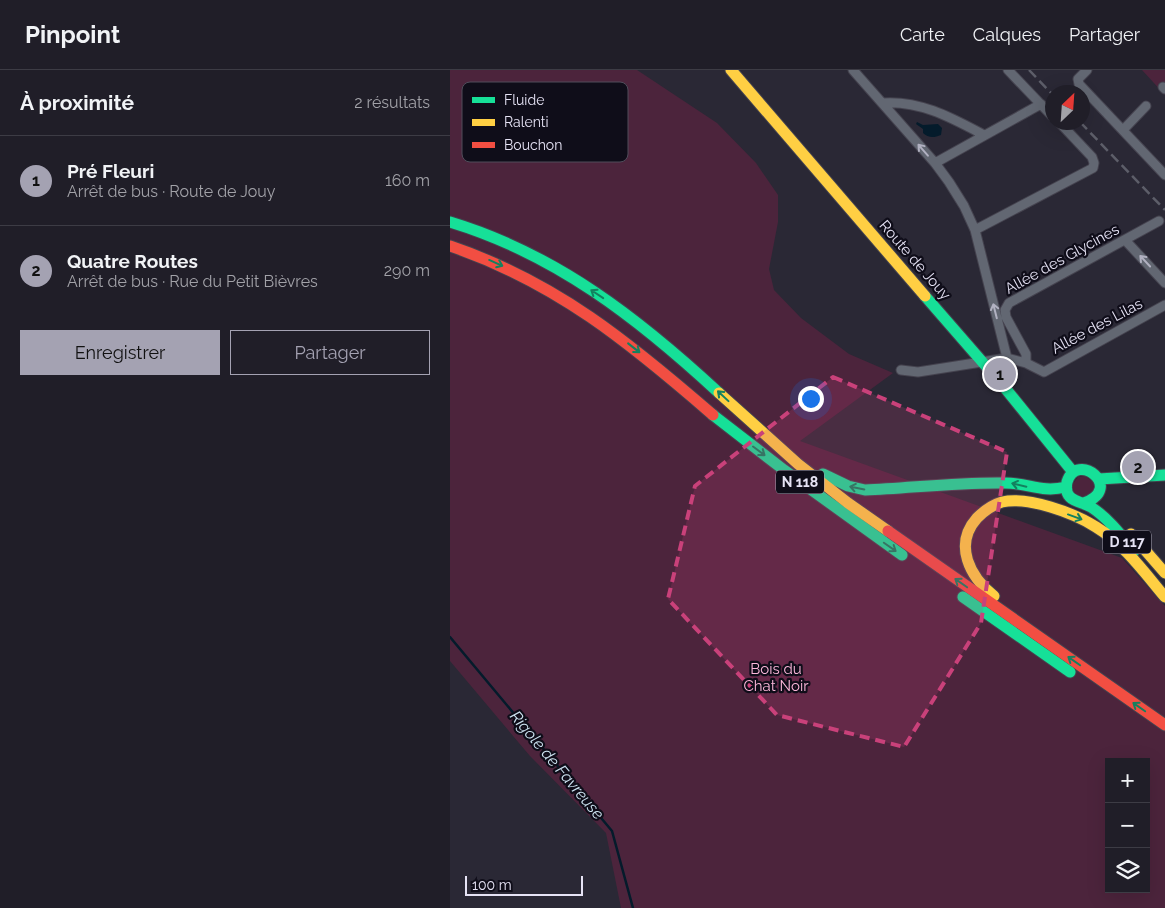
<!DOCTYPE html>
<html lang="fr">
<head>
<meta charset="utf-8">
<style>
	:root { --surface:#201e28; --page:#2d2b34; --text:#f1f3f6; --muted:#a2a2a8; --line:#3d3c45; --accent:#a4a2b2 }
	body { margin:0; font-family:Raleway,sans-serif; background:var(--page); color:var(--text) }
	.controls { position:absolute; right:15px; bottom:15px; display:grid; overflow:hidden; border-radius:0px; box-shadow:0 5px 20px #0002 }
	.controls button { width:45px; height:45px; display:grid; place-items:center; padding:0; border:0; border-bottom:1px solid var(--line); background:var(--surface); color:var(--text); font:25px sans-serif }
	.compass { position:absolute; left:595px; top:15px; width:45px; height:45px; border-radius:50%; background:var(--surface); box-shadow:0 5px 20px #0002; rotate:25deg }
	.scale { position:absolute; left:15px; bottom:12px; width:118px; box-sizing:border-box; padding-left:5px; border:2px solid #e6e3f5; border-top:0; font-size:14px; line-height:18px; white-space:nowrap; color:#e6e3f5; -webkit-text-stroke:4px #0f0d19; paint-order:stroke }
	.you { position:absolute; left:360px; top:328px; width:18px; height:18px; margin:-12px; border:4px solid #fff; border-radius:50%; background:#1a73e8; box-shadow:0 0 0 8px #1a73e833 }
	.badge { display:grid; place-items:center; width:32px; height:32px; border-radius:50%; background:var(--accent); color:#111; font-size:16px; font-weight:700 }
	.pin { position:absolute; translate:-50% -50%; border:2px solid #fff; box-shadow:0 1px 5px #0006 }
	.list { margin:0; padding:0; list-style:none }
	h2 { display:flex; justify-content:space-between; align-items:center; height:65px; margin:0; padding:0 20px; font-size:21px }
	h2 small { font-size:16px; font-weight:400; color:var(--muted) }
	.list li { display:grid; grid-template-columns:32px 1fr auto; gap:15px; align-items:center; box-sizing:border-box; height:90px; padding:0 20px; border-top:1px solid var(--line) }
	.list b { display:block; font-size:19px; white-space:nowrap }
	.list p { margin:0; font-size:16px; white-space:nowrap; color:var(--muted) }
	.list em { font-size:16px; font-style:normal; color:var(--muted) }
	.actions { display:flex; gap:10px; padding:15px 20px }
	.actions a { flex:1; padding:11px 0; border:1px solid var(--accent); border-radius:0px; text-align:center; font-size:18px; color:var(--accent) }
	.actions .main { background:var(--accent); color:#111 }
	.icon { flex:none; width:28px; height:28px; fill:none; stroke:currentColor; stroke-width:2; stroke-linecap:round; stroke-linejoin:round }
	.map { position:relative; flex:none; width:715px; height:838px; overflow:hidden }
	header { display:flex; align-items:center; gap:30px; box-sizing:border-box; height:70px; padding:0 25px; background:var(--surface); border-bottom:1px solid var(--line) }
	header strong { font-size:24px }
	nav { display:flex; gap:28px; margin-inline-start:auto; font-size:18px }
	main { display:flex }
	aside { flex:1; background:var(--surface) }
	.map>svg:first-child { display:block }
</style>
</head>
<body>
<header>
<strong>Pinpoint</strong>
<nav><a>Carte</a><a>Calques</a><a>Partager</a></nav>
</header>
<main>
<aside>
<h2>À proximité<small>2 résultats</small></h2>
<ul class="list">
<li><span class="badge">1</span><div><b>Pré Fleuri</b><p>Arrêt de bus · Route de Jouy</p></div><em>160 m</em></li>
<li><span class="badge">2</span><div><b>Quatre Routes</b><p>Arrêt de bus · Rue du Petit Bièvres</p></div><em>290 m</em></li>
</ul>
<div class="actions"><a class="main">Enregistrer</a><a>Partager</a></div>
</aside>
<div class="map">
<svg width="715" height="838" viewBox="0 0 715 838">
	<rect width="100%" height="100%" fill="#2a2835"/>
	<path fill="#4c243c" fill-rule="evenodd" d="M0,0H187L267,53L306,93L328,125V152L319,199L324,220L351,248L399,284L443,303L350,371L672,488L715,536V838H171L156,763L80,686L0,591ZM659,692H696V819H659Z
		M692,0H715V25Z
		M635,406L643,412L644,419L638,427L625,425L622,415L628,407Z"/>
	<path fill="#041b2b" d="M467,52L473,55L488,54L492,58L491,65C484,68 478,68 473,63V59L466,54Z"/>
	<g fill="none" stroke-linecap="round" stroke-linejoin="round">
		<path stroke="#041b2b" stroke-width="2.5" d="M0,567L162,761L183,838"/>
		<g stroke="#45434f" stroke-width="11">
			<path id="street" d="M403,0L485,93L499,112L514,136L525,160L557,288
				M558,0L602,46
				M637,0L628,9L629,14L715,105
				M713,17L715,19
				M432,33C470,30 502,48 534,65
				M673,60L696,36
				M485,93L591,34
				M525,160L643,98L644,93L642,87L609,52
				M675,170L715,213
				M576,293V284L556,247L555,240L559,233L709,151
				M451,300L468,302L557,288L576,293L594,302L715,235"/>
		</g>
		<g stroke="#45434f" stroke-width="13">
			<path id="fast" d="M0,152C106,184 189,249 269,323
				M475,226L555,318L623,402
				M263,345L334,400L452,485
				M373,404L398,416L415,420C462,418 508,412 555,413C579,413 591,423 616,417
				M649,409L715,405
				M634,433C675,418 627,380 617,412C616,417 616,423 620,427C625,432 634,433 641,437C658,448 671,465 684,481
				M513,527L620,602"/>
		</g>
		<g stroke="#45434f" stroke-width="13">
			<path id="slow" d="M281,0L475,226
				M269,323L348,394L398,433L438,461
				M681,464L715,503
				M544,526C520,507 503,475 527,448C534,441 542,435 552,432C578,426 624,443 646,457C674,474 694,502 715,527"/>
		</g>
		<g stroke="#45434f" stroke-width="13">
			<path id="jam" d="M0,176C106,212 180,273 263,345
				M438,461L715,655"/>
		</g>
		<use href="#street" stroke="#626772" stroke-width="9"/>
		<use href="#fast" stroke="#16e098" stroke-width="11"/>
		<use href="#slow" stroke="#ffcf43" stroke-width="11"/>
		<use href="#jam" stroke="#f24e42" stroke-width="11"/>
		<path stroke="#5d5e69" stroke-width="2.5" stroke-dasharray="10 5" stroke-linecap="butt" d="M579,0L602,24
			M630,52L715,140"/>
	</g>
	<defs><path id="oneway-shaft" d="M-6 0H5M1.5-3L5.5 0L1.5 3" fill="none" stroke-width="1.6" stroke-linecap="round" stroke-linejoin="round" transform="scale(1.25)"/></defs>
	<g stroke="#b1b1c1">
		<use href="#oneway-shaft" transform="translate(473 80) rotate(-131)"/>
		<use href="#oneway-shaft" transform="translate(695 191) rotate(-133)"/>
		<use href="#oneway-shaft" transform="translate(545 241) rotate(-104)"/>
	</g>
	<g stroke="#13815f">
		<use href="#oneway-shaft" transform="translate(46 193) rotate(24)"/>
		<use href="#oneway-shaft" transform="translate(147 224) rotate(-146)"/>
		<use href="#oneway-shaft" transform="translate(184 278) rotate(38)"/>
		<use href="#oneway-shaft" transform="translate(273 326) rotate(-137)"/>
		<use href="#oneway-shaft" transform="translate(309 381) rotate(37)"/>
		<use href="#oneway-shaft" transform="translate(569 415) rotate(-167)"/>
		<use href="#oneway-shaft" transform="translate(407 418) rotate(-169)"/>
		<use href="#oneway-shaft" transform="translate(625 447) rotate(20)"/>
		<use href="#oneway-shaft" transform="translate(440 477) rotate(35)"/>
		<use href="#oneway-shaft" transform="translate(511 513) rotate(-145)"/>
		<use href="#oneway-shaft" transform="translate(624 591) rotate(-145)"/>
		<use href="#oneway-shaft" transform="translate(689 637) rotate(-145)"/>
	</g>
	<path fill="#c9417a" fill-opacity="0.2" stroke="#c9417a" stroke-width="4" stroke-dasharray="10 6" stroke-linejoin="round" d="M383,307L557,382L531,553L454,677L327,645L218,529L245,416Z"/>
	<g text-anchor="middle" dominant-baseline="central" stroke-width="4.5" stroke-linejoin="round" paint-order="stroke">
		<g fill="#0f0d19" stroke="#a6a3b3" stroke-width="1">
			<rect x="326" y="400.5" width="48" height="23" rx="4"/>
			<rect x="653" y="460.5" width="48" height="23" rx="4"/>
		</g>
		<g font-size="14" font-weight="bold" fill="#e6e3f5">
			<text x="350" y="412">N 118</text>
			<text x="677" y="472">D 117</text>
		</g>
		<g font-size="15" fill="#e6e3f5" stroke="#0f0d19">
			<text transform="translate(612 189) rotate(-29)">Allée des Glycines</text>
			<text transform="translate(465 190) rotate(49)">Route de Jouy</text>
			<text transform="translate(647 256) rotate(-28)">Allée des Lilas</text>
		</g>
		<g font-size="15" fill="#fbb6d9" stroke="#0f0d19">
			<text x="326" y="599">Bois du<tspan x="326" dy="17">Chat Noir</tspan></text>
		</g>
		<g font-size="16" font-style="italic" fill="#cee4f2" stroke="#0f0d19">
			<text transform="translate(107 695) rotate(50)">Rigole de Favreuse</text>
		</g>
	</g>
	<rect x="12" y="12" width="166" height="80" rx="8" fill="#0f0d19" stroke="#504d5b" stroke-width="1"/>
	<rect x="22" y="27" width="23" height="6" fill="#16e098"/>
	<rect x="22" y="49" width="23" height="7" fill="#ffcf43"/>
	<rect x="22" y="72" width="23" height="6" fill="#f24e42"/>
	<g font-size="14" fill="#e6e3f5">
		<text x="54" y="35">Fluide</text>
		<text x="54" y="57">Ralenti</text>
		<text x="54" y="80">Bouchon</text>
	</g>
</svg>
<div class="controls">
<button>+</button>
<button>−</button>
<button><svg class="icon" aria-label="layers" viewBox="0 0 24 24"><path d="M12 4l9 5-9 5-9-5zM3 14l9 5 9-5"/></svg></button>
</div>
<svg class="compass" viewBox="-18 -18 36 36"><path d="M0-13l5 13h-10z" fill="#e53935"/><path d="M0 13l5-13h-10z" fill="#a2a2a8"/></svg>
<div class="scale">100 m</div>
<div class="you"></div>
<div class="pin badge" style="left:550px;top:304px">1</div>
<div class="pin badge" style="left:688px;top:397px">2</div>
</div>
</main>
</body>
</html>
